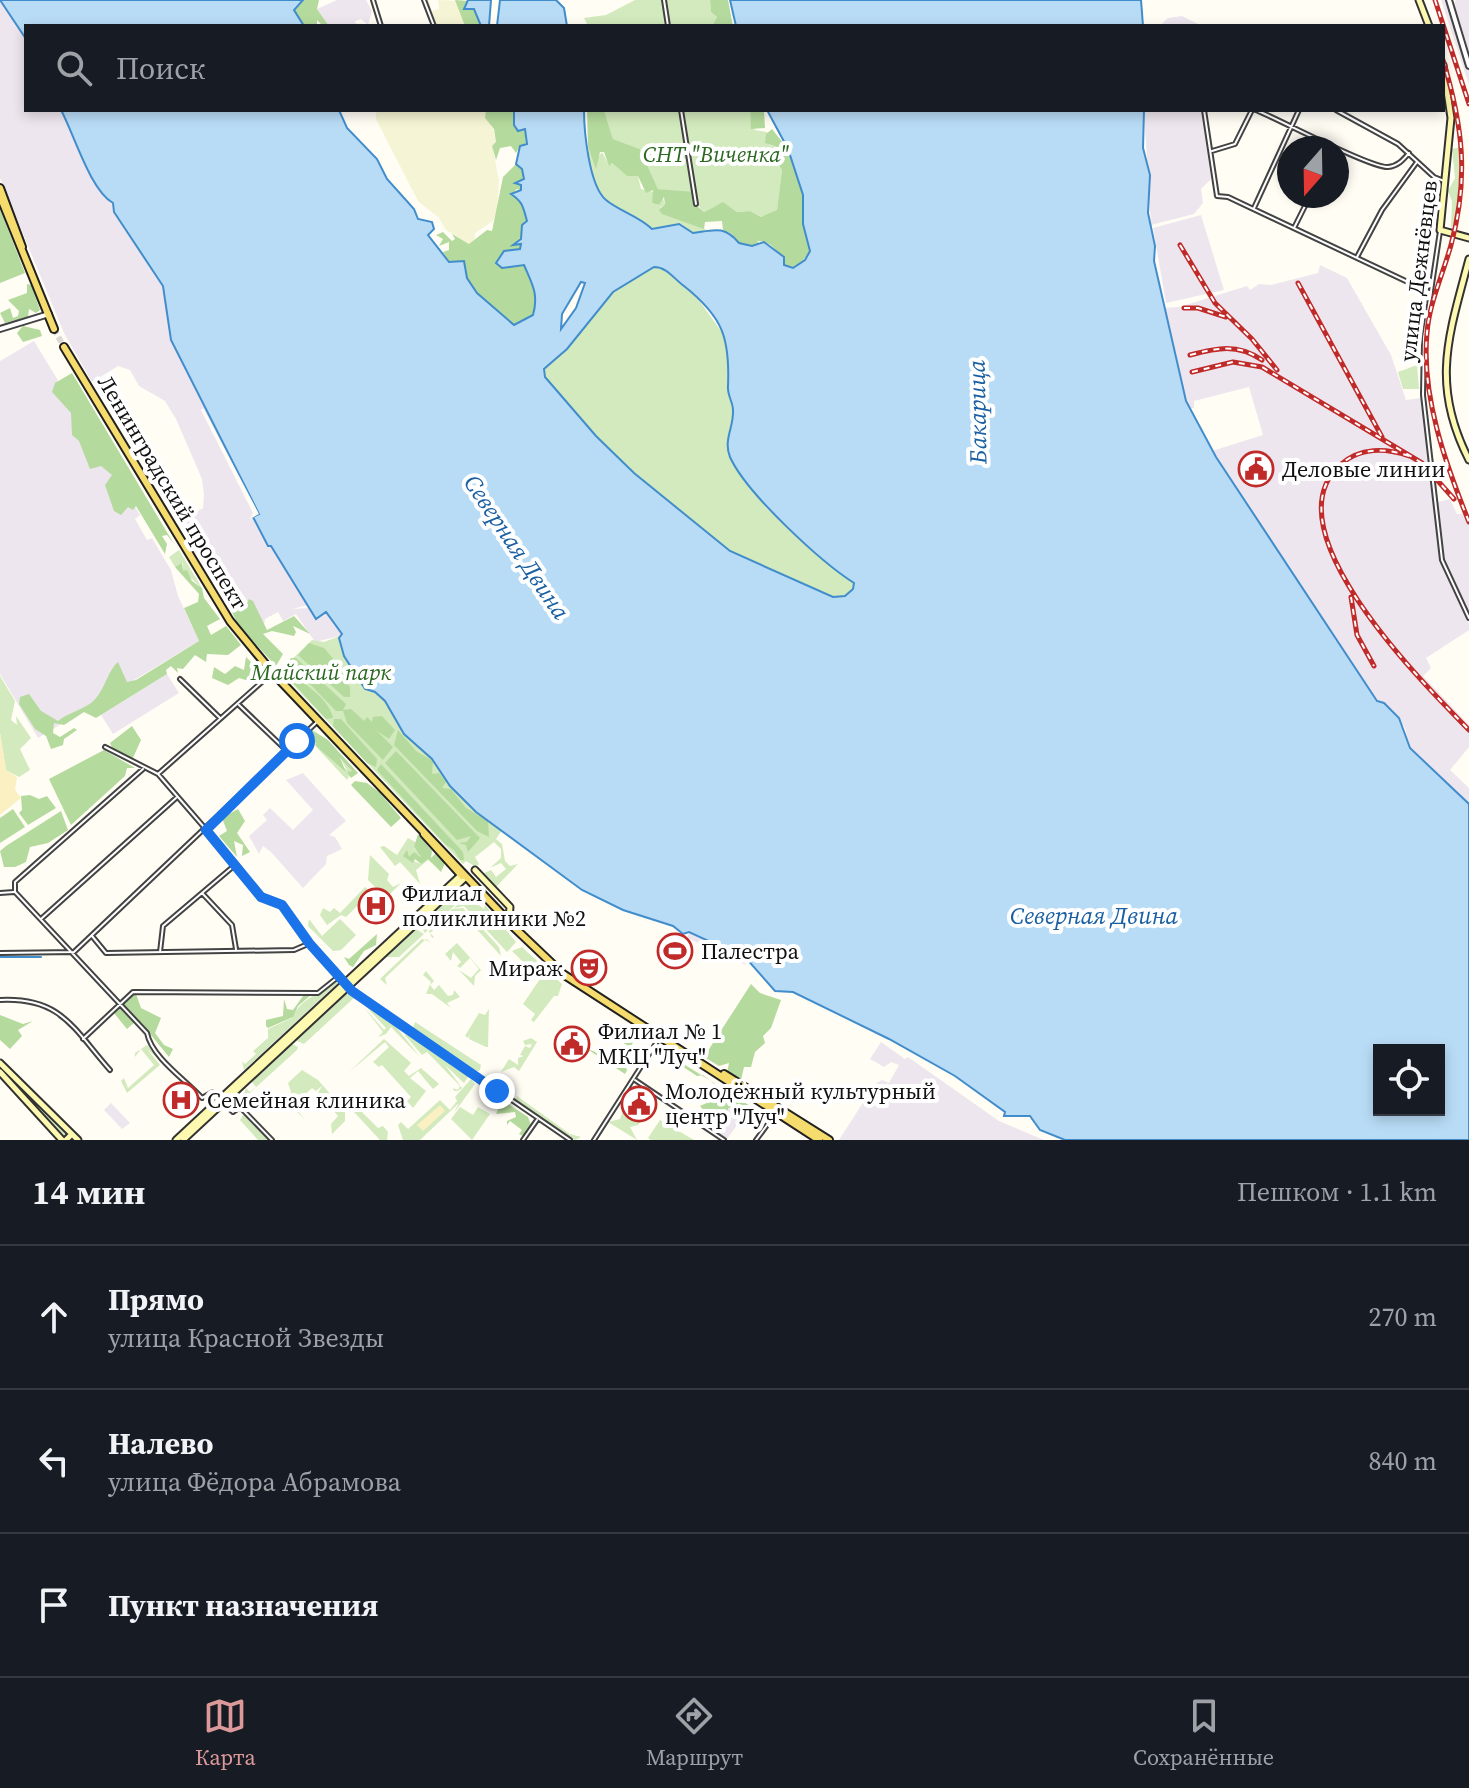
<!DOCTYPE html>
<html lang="ru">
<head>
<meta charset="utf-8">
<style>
	:root { --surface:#171b24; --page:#242831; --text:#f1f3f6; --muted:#9ea1a6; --line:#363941; --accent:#db999a }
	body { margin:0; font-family:"Source Serif 4",serif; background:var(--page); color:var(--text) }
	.controls { position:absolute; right:24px; bottom:24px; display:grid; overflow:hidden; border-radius:0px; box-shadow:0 4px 12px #0003 }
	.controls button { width:72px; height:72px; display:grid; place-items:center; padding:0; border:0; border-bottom:2px solid var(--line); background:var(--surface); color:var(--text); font:40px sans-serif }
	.compass { position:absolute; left:1277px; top:136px; width:72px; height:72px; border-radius:50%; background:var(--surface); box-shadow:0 4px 12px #0003; rotate:200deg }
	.stop { position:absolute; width:24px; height:24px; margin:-18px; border:6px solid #1a73e8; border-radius:50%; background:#fff }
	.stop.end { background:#1a73e8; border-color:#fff; box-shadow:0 2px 8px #0008 }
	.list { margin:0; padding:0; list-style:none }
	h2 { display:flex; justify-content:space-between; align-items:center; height:104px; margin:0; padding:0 32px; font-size:34px }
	h2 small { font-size:26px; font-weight:400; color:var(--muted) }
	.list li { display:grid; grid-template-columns:52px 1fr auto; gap:24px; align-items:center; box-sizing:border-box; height:144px; padding:0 32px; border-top:2px solid var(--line) }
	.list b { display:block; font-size:30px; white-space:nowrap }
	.list p { margin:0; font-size:26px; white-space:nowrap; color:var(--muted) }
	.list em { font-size:26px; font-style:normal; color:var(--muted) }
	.icon { flex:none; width:44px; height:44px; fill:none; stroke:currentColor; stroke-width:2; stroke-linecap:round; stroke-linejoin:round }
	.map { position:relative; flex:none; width:1469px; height:1140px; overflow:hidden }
	.search { position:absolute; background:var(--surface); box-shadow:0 4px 12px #0003; left:24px; right:24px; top:24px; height:88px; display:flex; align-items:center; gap:20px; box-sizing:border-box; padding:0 28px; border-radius:0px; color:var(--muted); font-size:30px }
	.sheet { height:536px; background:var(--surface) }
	nav { display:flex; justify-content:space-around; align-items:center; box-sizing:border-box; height:112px; border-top:2px solid var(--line); background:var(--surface); font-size:22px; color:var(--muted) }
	nav a { display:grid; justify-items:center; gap:4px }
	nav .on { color:var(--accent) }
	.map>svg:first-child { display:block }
</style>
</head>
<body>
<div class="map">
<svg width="1469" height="1140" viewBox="0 0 1469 1140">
	<rect width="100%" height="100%" fill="#fffdf4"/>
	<path fill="#eee6ee" d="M337,0H366L372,11L368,25L361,19L355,21L357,26H329L317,9Z
		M1441,0H1447L1469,71V85Z
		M1456,0H1469V57L1454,4Z
		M0,2L14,16L26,39V110H61L110,201L163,286L171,340L259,514L254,517L308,605L292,609L308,608L314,616L326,612L342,634L340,636L315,642L296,614L283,621L278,612L265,619L264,625L226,570L214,579L193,549L196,546L186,528L187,518L203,508L204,495L202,479L176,419L165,401L139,386L130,370L118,366L92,382L64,333L0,178Z
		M1182,16L1202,26H1160L1168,18Z
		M1144,110H1202L1211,179L1201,189L1203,203L1194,214L1151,225Z
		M1201,215L1224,290L1166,303L1153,228Z
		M1320,265L1347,278L1391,355L1406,400L1421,398L1439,551L1469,624V630L1426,658L1431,668L1423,676L1469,725V747L1450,770L1469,788V804L1410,748L1405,728L1393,710L1377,701L1212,451L1263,435L1249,387L1194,401V408L1187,409L1164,308L1179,307L1247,286L1250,290L1259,284L1271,285L1318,273Z
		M34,341L140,515L135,519L147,540L152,538L171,570L178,596L199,641L38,738L0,674V361Z
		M1450,499L1457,514H1463L1469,526V614L1444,560L1438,502Z
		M167,674L179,693L113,734L101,715Z
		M303,773L346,821L329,835L335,837L342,849L327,856L326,864L303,888L271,852L263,846L259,854L249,836L267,820L263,815L270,808L293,830L313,810L286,780Z
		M689,933L743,957L746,965L687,938Z
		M881,1042L905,1059L908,1057L999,1121L1044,1140H839L875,1084L882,1080L889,1083L899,1065L891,1062L884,1067L870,1059Z
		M111,1103L130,1123L122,1129L104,1110Z
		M738,1106L732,1114L740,1121L727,1139L701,1121L706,1113L722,1118L728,1115L727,1108Z"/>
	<path fill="#f5f4d4" d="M426,0H429L432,11L439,9L438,0L457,1L465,26H435Z
		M381,110H486L485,118L493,128L496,142L493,149L499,181L497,209L493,221L475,233V239L469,244L446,230L439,218L418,201L376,119V113Z"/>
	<path fill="#d2eabd" d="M635,0H710L711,12L717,17L712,26H588L584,18L606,15Z
		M604,110H750L751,125L755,130L767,132L769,145L777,147L782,170L777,211L761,217L750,211L737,212C721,200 719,204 704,212L686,192L658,189L640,149L613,139Z
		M586,145L595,162L602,152L609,165L612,163L627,176H638L641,189L654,192L652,203L659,205L662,196L665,204L660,208L707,230L693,233L679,224L652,229C639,216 618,211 605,199C593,188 589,160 586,145Z
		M1460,147C1467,166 1463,212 1451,228L1452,201L1448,191L1455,178L1452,149Z
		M654,267L664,268L696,296L723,334L730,357L728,391L733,411L727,442L766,508L854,583V588L845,596L833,597L730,551L634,473L596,436L545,377L544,369L567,349L613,292Z
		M1417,365L1419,389H1403L1398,372Z
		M179,550L202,588L183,571V563L175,567L169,557Z
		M340,636L344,656L365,689L375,692L385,701L404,734L432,759L466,802L503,829L496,839L502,844L505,861L510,866L518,864L496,887L482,874L491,870L496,877L506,869L501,863L490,868L501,858V849L494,842L475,857L479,864L476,867L466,861L463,864L280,671L312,640L324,642Z
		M0,676L15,701L11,720L17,725L16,716L31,738L20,749L30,770L19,777L6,770L0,733Z
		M307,737H314L316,746L347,770L340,758L352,771L347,780Z
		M408,838L417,843L414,848L421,856L413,853L411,860L421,864L428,858L435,865L428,860L416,870L420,884L400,862L395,866L380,847L384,846L397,855Z
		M370,855L389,874L387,880L393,887L401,883L386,898L368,880Z
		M459,886L469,892L425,933L419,924Z
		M365,887L377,897L363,909L358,905L346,917L341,915L327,925L320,915L323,908L330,912L334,908L340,913Z
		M467,896L484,909L485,905L516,942L507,952L464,906L454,908Z
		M463,908L499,947L501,956L461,912L456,916L452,912L430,933L434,937L438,935L432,938L429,931L452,909Z
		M309,919L322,936L340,919L356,935L341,950L333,951L308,926Z
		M414,928L424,934L399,957H386Z
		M422,939L431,942L426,939L385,978L387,985L380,979Z
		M457,943L481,970L475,976L474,986L459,970L471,978L479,969L470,958L460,968L453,963L457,966L461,962L453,952L451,961L445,954Z
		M522,947L562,984L558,996H554L534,1022L531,1020L535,1014L523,1004L540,979L512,951Z
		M426,971L434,981L430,985L434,990L439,985L448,996L453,995L454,990L460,997L447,1003L451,1008L432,994H426L431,982L423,975Z
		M339,980H341L244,1070L242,1061L245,1064L256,1054L253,1051L268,1038V1029L292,1018C301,997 320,995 339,980Z
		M349,992L356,996L304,1044L297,1041V1036Z
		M359,999L471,1073L464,1083L445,1065L462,1088L458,1091H454L453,1088L458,1090L460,1086L427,1052L422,1055L404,1034L408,1035L397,1028L420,1057L391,1027L386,1034L378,1037L383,1032L363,1006L384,1030L386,1028Z
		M489,1009L488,1047H486L469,1039L470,1034L468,1038L465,1036L479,1013L485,1015Z
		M415,1022L481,1065L480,1070L476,1072L413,1028Z
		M531,1038L537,1042L519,1071L514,1067L501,1072L509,1059L518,1065V1058L524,1056L520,1055L525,1046L530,1048L532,1044L525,1045L523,1041Z
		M384,1039L411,1063L404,1071L409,1076L421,1068L439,1084L433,1089L418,1071L410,1078L426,1091L413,1108L407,1101L411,1097L382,1065L379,1067L373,1062L389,1047L385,1042L349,1072Z
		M290,1043L298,1047L297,1050L242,1100L246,1088L250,1092L256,1087L252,1082Z
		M147,1045L162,1062L147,1049L160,1065L127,1093L121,1081L124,1078L128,1088L154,1065L141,1049L135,1057V1053Z
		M0,1066L66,1132V1137H61Z
		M302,1070L318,1080L345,1111V1121L332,1134L331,1124L338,1116L318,1093L322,1086L316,1091L312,1088L298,1101L301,1107L298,1111L305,1120L287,1101L291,1092L288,1083Z
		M471,1079L475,1084L454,1113L459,1103L420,1140H403L398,1125L401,1122L408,1129L440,1100L450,1110L457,1101L455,1097Z
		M517,1096L570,1134L581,1137L575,1140L515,1100Z
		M633,1097L627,1113L633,1117L646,1106L649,1108L638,1125L630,1127L637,1140L608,1122L620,1119L626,1103Z
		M357,1107L378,1128L383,1126L388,1132L387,1140H380L354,1112Z
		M460,1107L473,1115L478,1107L490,1114L472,1140L451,1119Z
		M245,1112L270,1140H258L240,1120Z
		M660,1120L694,1140H651L648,1138Z"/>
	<path fill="#b5da9d" d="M303,0H319L317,9L329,26H323L317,20V26L300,24L294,10Z
		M455,0L469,1L464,6L475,10L481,26H465Z
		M728,0L733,26H712L717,17L711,12L710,0Z
		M486,110H514V125L519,130L525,129L526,147L520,146L516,153L511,146L500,148L496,160L492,146L496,142L494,129L485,118Z
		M587,110H604L613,139L640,149L658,189L694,192L695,204L704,212L723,202L737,212L750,211L761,217L777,210L782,170L773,154L777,147L765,143L766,134L772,129L788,149L803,195V224L810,251L798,267H786C778,255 775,241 757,241L759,243L752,246L737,243L732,234L723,230L722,221L705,222L704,229L662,214L659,210L665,204L664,197L659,205L652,203L653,190L646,193L638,176H627L612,163L609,166L604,152H600L596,169L588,147Z
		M750,110H764L765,128L751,129Z
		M516,164L523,171V181L516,185L521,184V190L517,189L511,195L519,197L526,208L527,221L522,225L521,239L514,245L521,244L520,249L505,251L497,263L502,268L524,265C532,284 539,294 533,315L514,325L480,296L467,278L464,261L449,262L443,252L449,250V242L439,246L443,239L436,235L443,232L452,241L455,239L452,234L469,244L487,230L492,231L503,177Z
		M0,209L25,273L0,283Z
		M27,284L31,285L40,310L36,313L29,309L28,317L5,323L0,313L10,308L13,318L18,316L19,311L8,300L27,293Z
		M23,326L40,330L42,336L23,342L17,333Z
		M72,373L174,544L167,535L162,536L167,544L165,554L136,506L133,510L128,507L121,515L114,511L105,485L112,475L101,466L90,469L79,441L72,435L71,413L52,392L55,383Z
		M182,563L183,571L187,570L192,581L202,588L204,598L220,619L207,626L211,635L226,626L241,645L228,655L207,654L206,662L195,655L183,669L177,668L178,673L171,666L166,670L167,674L96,718L84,712L64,725L54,723L53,733L60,737L74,728L77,730L64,739L63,745L51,749L46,736L35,729L19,704L20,697L29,694L41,711L58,721C68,713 81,710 91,703C105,692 107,671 118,662L127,682L136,680L199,641L184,608L198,602L199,594L175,567Z
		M226,599L236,605H246L249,599L253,601L267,630L294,616L310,634L293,626L296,632L294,636L272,631L263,634L283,654L276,666L238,625Z
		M309,643L324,648L353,682L342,678L350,687V697H344L298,655Z
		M246,657L257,668L250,676L260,680L258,684L239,678L228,685L212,678L214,667L225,674L235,666L244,670Z
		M291,658H296L346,704L343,710L351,709L364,721L367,717L372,722L373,717L382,716L395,730L389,739L377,731L393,747L383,760L347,723L343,711H336L309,683L283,670Z
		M285,674C302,679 330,700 333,718L326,719Z
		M334,719H341L377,759L376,767L367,763L333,726Z
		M132,726L141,740L132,760L114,752L110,743Z
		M312,730L328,740L358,773L351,778L347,772L352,771L340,758L346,772L316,746L314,737H305Z
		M398,730L416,751L433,761L432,774L439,773L446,782L442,788L451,789L466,808L488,821L489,837L477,831L394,745Z
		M104,750L135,768H127L125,776L71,825L49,779Z
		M396,751L480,838L468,852L466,845L459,843L467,842L471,836L457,840L385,763Z
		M381,764L463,852L464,860H460L454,850L445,844L377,770Z
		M355,781L367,783L379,792L401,818L391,827L351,785Z
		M30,795L39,799L47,796L56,808L28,825L19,813L22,810L21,796Z
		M13,809L25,827L0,843V818Z
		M238,809L245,821L237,833L250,852L242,856L243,845L234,841L237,857L219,836L227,831L222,818Z
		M61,811L68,830L48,843L30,847L26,862L15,867H4L0,851L6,846Z
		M418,834L432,851L431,858L436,853L445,863L441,872L428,859L421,864L415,859L413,863L403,856L407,850L409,857L414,852L421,857L414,847Z
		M377,934L376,945L364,951L353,967L349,965L344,957L349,959Z
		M751,984L760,993L781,1000L771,1028L763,1036L765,1043L755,1052L751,1067H744L741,1080L727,1073L729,1063L719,1066L704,1057Z
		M133,994H136L141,1008L161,1018L155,1033L164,1045L173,1049L169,1057L142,1024L135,1022L127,1029L114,1013Z
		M312,994L298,1006L293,1017L268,1028L266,1026V1020L283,1016L284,999L287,1009L293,1010L303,996Z
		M0,1015L23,1024L33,1021L18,1030L22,1036L10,1049L0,1040Z
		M607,1022L635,1040L630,1047L602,1029Z
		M587,1049L624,1062L627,1070L625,1074Z
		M663,1051L763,1114V1115L755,1118L742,1106L728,1108V1115L721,1118L707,1114L700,1106L709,1102L718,1087L703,1075L697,1076L668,1057L662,1059Z
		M507,1103L528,1117L531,1125L523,1136L519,1134L522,1130L510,1121L507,1125V1121L516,1117L515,1112L496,1114L500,1105Z"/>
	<path fill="#faf0c1" d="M0,733L6,770L17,777L15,790L21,798L0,815Z
		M440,1105L445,1111L423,1131L417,1125Z"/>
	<path fill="#b9dcf6" stroke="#418dcc" stroke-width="2" fill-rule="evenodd" d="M0,0H303L294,10L304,26H26V39Z
		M468,0H491L489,26H481L474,9H464Z
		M500,0H556L564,8L567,26H497Z
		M730,0H1141L1143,26H736Z
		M61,110H339L347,128L377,159L387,179L414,209L418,219L432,222L434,229L428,235L449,262L464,261L467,278L477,293L514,325L533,315C539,294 532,284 524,265L502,268L496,263L504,251L520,249L521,244L513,245L521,239L522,225L527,221C523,207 523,202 511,194L521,190V185L515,183L524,179L522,169L516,164L520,146L527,144L525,129L518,131L514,125V110H584C584,131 589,186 606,200C619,211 639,216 652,229L679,224L693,233C714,230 724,225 739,243L752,246L764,242L784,257V265L793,268L805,260L810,251L803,224V195L788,149L767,110H1144L1143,148L1150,175L1148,213L1155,246L1154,261L1186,401L1216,457L1377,701L1384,703L1399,718L1410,748L1469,804V1140H1065L1040,1130L1030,1116H1004L1005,1112L955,1076L889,1039L793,992L775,991L746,958L689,932L683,934L673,926L623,910L582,890L476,812L450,786L432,759L404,734L385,701L375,692L365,689L344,656L339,638L342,634L326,612L316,619L271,546H268L253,517L259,514L171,340L163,286L114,212L113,203C90,190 74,134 61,110ZM654,267C667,267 674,279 684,286C723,317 730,338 728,386C727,395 733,402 733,410C734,427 723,440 730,457C746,493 821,562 854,583L853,589L845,596L833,597L730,551L634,473L596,436L545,377L544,369L567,349L613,292ZM581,282L585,283L576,308L561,329L562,314ZM1379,1050H1439V1110H1379Z"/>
	<path fill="#fffdf4" d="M203,408L259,514L250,519L253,513L201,410Z"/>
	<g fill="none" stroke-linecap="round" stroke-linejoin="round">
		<path stroke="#418dcc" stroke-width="2" d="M0,957H41"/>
		<path stroke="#dbd9d2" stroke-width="6" stroke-dasharray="6 3" stroke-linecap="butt" d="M54,329L64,347"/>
		<g stroke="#434343" stroke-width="6">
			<path id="minor" d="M373,0L381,26
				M424,0L434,26
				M664,0L668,26
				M681,110L696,204
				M1204,110L1217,196L1228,197L1431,293
				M1256,110C1280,120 1371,168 1388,167C1398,166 1403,160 1409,153
				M1336,110L1398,144L1434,177L1444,181
				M1212,151L1235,144L1252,110
				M1254,208L1299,110
				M1294,228L1310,196
				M1440,231L1424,338L1423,395L1442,560L1469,618
				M1357,257L1382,210L1417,162
				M180,679L220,718
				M239,705L286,750
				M105,747L158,774L236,864L261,897L282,905L309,943L344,981
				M158,774L272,673
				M15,891V882L143,769
				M15,892L147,1033C152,1058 186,1080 202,1098L213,1092L220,1099
				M0,893L14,892
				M202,893L232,925L236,949
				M41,919L176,798
				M92,936L106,953L294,950L308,944
				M160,952L163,926L235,865
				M0,953L74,952L318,721
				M350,989L570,1140
				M0,1000C61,997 73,1028 110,1070
				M83,1039L133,992L318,993L338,977
				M635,1080L724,1140
				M224,1104L233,1112L240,1107L272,1140
				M523,1140L537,1120
				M594,1140L660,1037
				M756,1140L776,1113"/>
		</g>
		<g stroke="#434343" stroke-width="8">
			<path id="tertiary" d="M1449,0L1469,66
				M0,329L49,314"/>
		</g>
		<g stroke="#323232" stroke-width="9">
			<path id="secondary" d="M1419,0L1429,26
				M1443,65L1451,118L1440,230L1469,238
				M1469,259C1449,335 1430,384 1469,460
				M475,870L510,907L509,918
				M0,1063L78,1140
				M0,1072L62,1140
				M66,1140L72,1134
				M176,1140L461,875
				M183,1140L465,878"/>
		</g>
		<g stroke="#212121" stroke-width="10">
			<path id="primary" d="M0,188L22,247
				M0,196L54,329
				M64,347L230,621L272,672L513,926
				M424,834L462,876
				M498,912L563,974L819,1140
				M724,1074L829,1140"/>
		</g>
		<use href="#minor" stroke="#fff" stroke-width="2"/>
		<use href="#tertiary" stroke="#fff" stroke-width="4"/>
		<use href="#secondary" stroke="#fdf9b1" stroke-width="5"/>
		<use href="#primary" stroke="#f6dc6d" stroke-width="6"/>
		<g stroke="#c02a29" stroke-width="5">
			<path id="rail" d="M1435,0L1469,104
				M1443,60C1463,126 1469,178 1451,245C1443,274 1429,304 1427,333C1421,396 1446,465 1469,522
				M1180,245L1215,303L1252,339L1277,370
				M1298,283L1382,437
				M1184,308H1198L1226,317
				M1190,355C1217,348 1237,343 1262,360
				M1192,372L1233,362L1262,367L1422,463L1454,499
				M1409,456C1386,448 1360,447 1340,465C1268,530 1425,685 1469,730
				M1351,597L1357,635L1374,666"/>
		</g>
		<use href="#rail" stroke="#fff" stroke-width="2" stroke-dasharray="6" stroke-linecap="butt"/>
	</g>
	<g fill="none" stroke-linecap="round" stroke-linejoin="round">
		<path stroke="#1a73e8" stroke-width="10" d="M297,741L206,830L261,897L282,905L309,943L352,991L497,1091"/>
	</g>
	<defs>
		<g id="civic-ring" transform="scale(1.8)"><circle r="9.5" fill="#fff" stroke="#c02a29" stroke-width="1.5"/><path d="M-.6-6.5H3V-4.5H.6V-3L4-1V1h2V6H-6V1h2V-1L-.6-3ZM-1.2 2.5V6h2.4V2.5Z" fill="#c02a29"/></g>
		<g id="hospital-ring" transform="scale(1.8)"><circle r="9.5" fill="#fff" stroke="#c02a29" stroke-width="1.5"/><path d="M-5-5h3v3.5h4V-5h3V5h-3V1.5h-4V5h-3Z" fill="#c02a29"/></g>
		<g id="stadium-ring" transform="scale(1.8)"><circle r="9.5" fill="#fff" stroke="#c02a29" stroke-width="1.5"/><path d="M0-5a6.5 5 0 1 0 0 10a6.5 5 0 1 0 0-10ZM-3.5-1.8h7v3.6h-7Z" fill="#c02a29"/></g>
		<g id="theatre-ring" transform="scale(1.8)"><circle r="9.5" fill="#fff" stroke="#c02a29" stroke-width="1.5"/><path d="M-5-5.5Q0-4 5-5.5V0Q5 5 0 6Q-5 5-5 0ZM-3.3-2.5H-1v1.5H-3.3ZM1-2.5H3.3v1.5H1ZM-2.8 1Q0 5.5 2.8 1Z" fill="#c02a29"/></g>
	</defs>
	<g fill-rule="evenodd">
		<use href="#civic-ring" x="1256" y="469"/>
		<use href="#hospital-ring" x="376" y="906"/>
		<use href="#stadium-ring" x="675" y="951"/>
		<use href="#theatre-ring" x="589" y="968"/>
		<use href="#civic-ring" x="572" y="1044"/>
		<use href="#hospital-ring" x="181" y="1100"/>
		<use href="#civic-ring" x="639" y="1104"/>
	</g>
	<g text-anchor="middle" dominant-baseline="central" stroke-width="8" stroke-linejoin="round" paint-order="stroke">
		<g font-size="22" font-style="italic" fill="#2b6920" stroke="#fff">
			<text x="716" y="154">СНТ "Виченка"</text>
			<text x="321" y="672">Майский парк</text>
		</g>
		<g font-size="22" fill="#101010" stroke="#fff">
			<text transform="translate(1418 271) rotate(-83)">улица Дежнёвцев</text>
			<text transform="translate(173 492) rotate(59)">Ленинградский проспект</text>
		</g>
		<g font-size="22" fill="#101010" stroke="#fff" text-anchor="start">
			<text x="1282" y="469">Деловые линии</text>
			<text x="402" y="893">Филиал<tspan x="402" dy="25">поликлиники №2</tspan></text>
			<text x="701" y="951">Палестра</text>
			<text x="563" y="968" text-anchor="end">Мираж</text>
			<text x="598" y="1031">Филиал № 1<tspan x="598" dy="25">МКЦ "Луч"</tspan></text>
			<text x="665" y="1091">Молодёжный культурный<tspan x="665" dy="25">центр "Луч"</tspan></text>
			<text x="207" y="1100">Семейная клиника</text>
		</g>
		<g font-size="24" font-style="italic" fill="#1a5fa2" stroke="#fff">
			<text transform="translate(977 412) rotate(-91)">Бакарица</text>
			<text transform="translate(517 547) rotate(56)">Северная Двина</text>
			<text x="1094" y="915">Северная Двина</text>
		</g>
	</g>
</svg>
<div class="controls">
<button><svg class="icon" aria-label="locate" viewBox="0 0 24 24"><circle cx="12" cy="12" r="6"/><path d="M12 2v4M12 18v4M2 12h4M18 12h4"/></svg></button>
</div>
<svg class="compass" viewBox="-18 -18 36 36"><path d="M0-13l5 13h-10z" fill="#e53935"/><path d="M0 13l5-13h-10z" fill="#9ea1a6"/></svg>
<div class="stop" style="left:297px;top:741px"></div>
<div class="stop end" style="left:497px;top:1091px"></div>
<div class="search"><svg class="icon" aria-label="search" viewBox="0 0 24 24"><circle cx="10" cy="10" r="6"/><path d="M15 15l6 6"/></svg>Поиск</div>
</div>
<section class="sheet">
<h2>14 мин<small>Пешком · 1.1 km</small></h2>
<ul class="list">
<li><svg class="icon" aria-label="ahead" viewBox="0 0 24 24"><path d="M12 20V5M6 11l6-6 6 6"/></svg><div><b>Прямо</b><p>улица Красной Звезды</p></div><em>270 m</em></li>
<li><svg class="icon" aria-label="left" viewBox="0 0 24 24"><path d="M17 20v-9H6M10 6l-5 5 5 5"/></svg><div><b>Налево</b><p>улица Фёдора Абрамова</p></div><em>840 m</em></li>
<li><svg class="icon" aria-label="arrive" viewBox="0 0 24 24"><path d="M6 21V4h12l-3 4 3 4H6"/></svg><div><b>Пункт назначения</b></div></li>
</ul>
</section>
<nav>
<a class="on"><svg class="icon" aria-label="map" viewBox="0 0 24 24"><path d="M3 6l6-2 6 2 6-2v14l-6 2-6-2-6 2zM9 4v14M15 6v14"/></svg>Карта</a>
<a><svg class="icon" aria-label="directions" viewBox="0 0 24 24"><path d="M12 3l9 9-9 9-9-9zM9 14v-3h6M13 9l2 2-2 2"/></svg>Маршрут</a>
<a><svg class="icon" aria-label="saved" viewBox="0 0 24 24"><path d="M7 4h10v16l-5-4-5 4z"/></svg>Сохранённые</a>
</nav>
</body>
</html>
